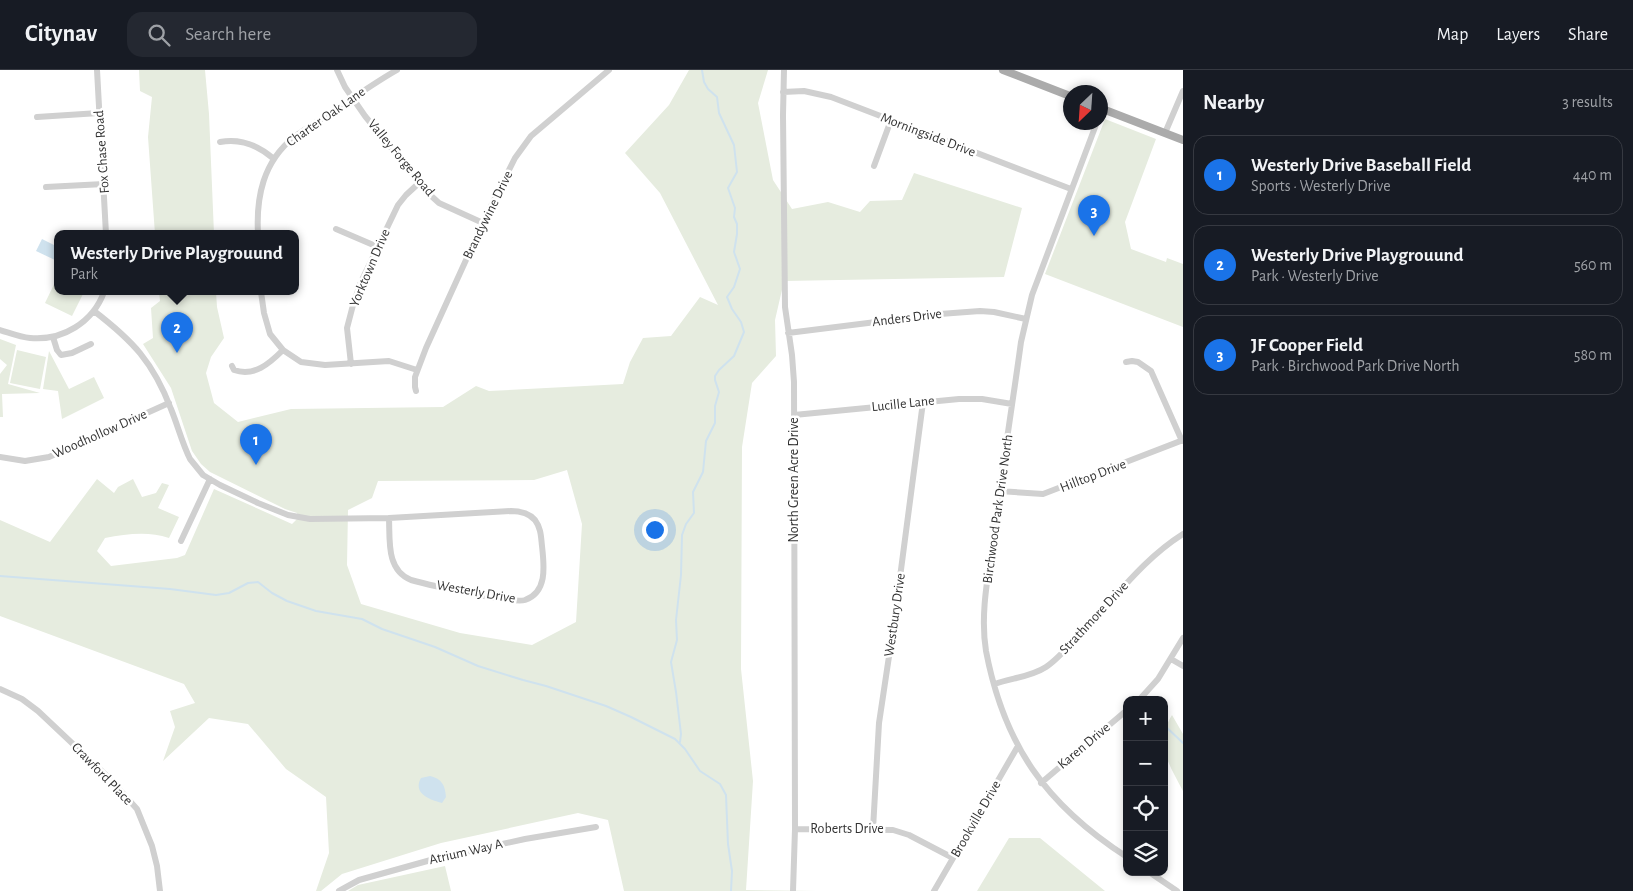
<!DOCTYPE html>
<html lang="en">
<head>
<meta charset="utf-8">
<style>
	:root { --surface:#171b24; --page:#242831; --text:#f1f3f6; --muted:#9ea1a6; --line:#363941; --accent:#1a73e8 }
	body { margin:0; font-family:"Alegreya Sans",sans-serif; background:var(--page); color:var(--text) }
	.controls { position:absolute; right:15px; bottom:15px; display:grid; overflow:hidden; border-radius:10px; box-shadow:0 2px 8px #0003 }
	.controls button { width:45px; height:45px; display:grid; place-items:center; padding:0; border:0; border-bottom:1px solid var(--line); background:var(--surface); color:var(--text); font:25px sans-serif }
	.compass { position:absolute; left:1063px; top:15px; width:45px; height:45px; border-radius:50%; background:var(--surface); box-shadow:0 2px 8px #0003; rotate:205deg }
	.you { position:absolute; left:654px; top:459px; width:18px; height:18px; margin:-12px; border:4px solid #fff; border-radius:50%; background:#1a73e8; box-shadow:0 0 0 8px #1a73e833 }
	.badge { display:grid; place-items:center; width:32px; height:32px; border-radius:50%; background:var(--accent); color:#fff; font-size:16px; font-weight:700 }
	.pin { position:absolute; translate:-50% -41px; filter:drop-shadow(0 1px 2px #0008) }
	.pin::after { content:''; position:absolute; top:26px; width:18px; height:15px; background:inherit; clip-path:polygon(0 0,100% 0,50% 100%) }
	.popup { position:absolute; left:54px; top:160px; width:245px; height:65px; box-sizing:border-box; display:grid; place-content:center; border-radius:10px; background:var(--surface); filter:drop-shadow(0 1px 4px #0005); font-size:16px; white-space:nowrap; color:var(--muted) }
	.popup b { font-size:19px; color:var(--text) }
	.popup::after { content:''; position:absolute; left:50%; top:100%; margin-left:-10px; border:10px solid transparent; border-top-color:var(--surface) }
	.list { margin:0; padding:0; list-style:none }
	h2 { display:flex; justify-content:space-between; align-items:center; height:65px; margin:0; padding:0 20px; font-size:21px }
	h2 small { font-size:16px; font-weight:400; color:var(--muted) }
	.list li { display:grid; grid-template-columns:32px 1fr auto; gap:15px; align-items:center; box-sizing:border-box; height:80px; margin:0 10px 10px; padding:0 10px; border:1px solid var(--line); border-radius:15px }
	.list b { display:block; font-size:19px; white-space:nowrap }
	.list p { margin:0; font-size:16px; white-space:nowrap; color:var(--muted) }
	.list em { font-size:16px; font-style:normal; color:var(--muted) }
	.icon { flex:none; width:28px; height:28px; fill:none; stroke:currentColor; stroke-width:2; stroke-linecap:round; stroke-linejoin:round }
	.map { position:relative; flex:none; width:1183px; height:821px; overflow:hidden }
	header { display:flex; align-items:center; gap:30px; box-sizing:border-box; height:70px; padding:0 25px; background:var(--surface); border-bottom:1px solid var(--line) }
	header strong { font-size:24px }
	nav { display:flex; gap:28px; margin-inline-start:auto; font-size:18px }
	.search { width:350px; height:45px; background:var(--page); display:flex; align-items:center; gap:12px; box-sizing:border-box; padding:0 18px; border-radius:15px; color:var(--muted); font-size:19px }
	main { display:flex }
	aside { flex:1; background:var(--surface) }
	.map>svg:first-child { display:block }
</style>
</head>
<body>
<header>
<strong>Citynav</strong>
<div class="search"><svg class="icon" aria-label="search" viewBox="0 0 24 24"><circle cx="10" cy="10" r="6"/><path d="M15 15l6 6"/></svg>Search here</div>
<nav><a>Map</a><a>Layers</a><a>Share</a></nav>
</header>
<main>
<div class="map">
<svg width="1183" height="821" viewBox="0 0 1183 821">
	<rect width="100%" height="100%" fill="#fff"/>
	<path fill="#e6ecdf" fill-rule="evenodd" d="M139,0H205L209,44L214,164H155L148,67L152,27L140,21Z
		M689,0H768L758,33L773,110L792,139L828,132L860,142L870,131L902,130L914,103L1022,138L1004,207L784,211L775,250L776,286L752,313L742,377L741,599L753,711L746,820L817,821H624L608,750L578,743L441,773L342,804L321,821H316L329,783L326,727L286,699L248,654L209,648L163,691L175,657L170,641L195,633L184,614L0,546V450L50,472L97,409L114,423L118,417L133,409L142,427L156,423L162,413L169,415L158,438L179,447L169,468C148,461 127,464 105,468L97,481L111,496L177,488L185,485L214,419L292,454L298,448L297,443L285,439L210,402L201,394L192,381L171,318L143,274L153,268L151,238L160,231L159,222H216L217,237L224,268L211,287L206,303L214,333L238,352L291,339L443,337L476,316L489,321L623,314L630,292L643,268L671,266L700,227L718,235L660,123L625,83L669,35ZM567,400L582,454L576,552L532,575L460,563L361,534L347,495L348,440L372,428L378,411L534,410Z
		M1105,49L1156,69L1125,152L1131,179L1166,192L1167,188L1183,194V257L1045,204Z
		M58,206V222H84L72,246L45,233Z
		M0,269L16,275L8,314L40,323L2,324L3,347H0V304L7,295L0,289Z
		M17,280L46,287L40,319L10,313Z
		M49,281L69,319L94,307L104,328L62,349L58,321L43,319Z
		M1172,645L1183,664V721C1169,694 1154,674 1172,645Z
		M1009,768H1040L1105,821H977Z
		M445,796L451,821H348L358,815Z"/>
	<path fill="#cfe2ee" d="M42,169L58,177L57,191L36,181Z
		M430,706C442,709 445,715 446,727L442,733C431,730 412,724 421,708Z"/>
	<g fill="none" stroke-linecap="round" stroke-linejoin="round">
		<path stroke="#cfe2ee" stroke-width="2" d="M0,506L170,519L216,525L229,523L248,513L258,512L272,523L287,531L316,541L362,549L382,559L435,577L478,596L523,610L546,616L606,636L631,647L675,669L685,679L700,701L720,714L726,725L728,774L732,801L731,821
			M1164,655L1183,673
			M680,672L681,664L676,622L671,592L677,570L676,550L681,505L682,465L686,454L694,443L693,422L703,402L706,371L715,353V336L719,322L715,310V306L719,300L734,286L744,262L741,252L732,239L727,227L734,217L740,199L734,182L737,164V154L734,147L735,138L728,118L737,102L734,75L719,43L717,27L708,19L704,12L702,0"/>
		<path stroke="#d0d0d0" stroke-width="6" d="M97,0L106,164
			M337,0L345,17L365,46L428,123L439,133L483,153
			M784,0L783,45L785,237L792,285L794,312L795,759L793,821
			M783,22L804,21L831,27L1071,119
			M37,47L99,43
			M1097,52L1032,225L1021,272C1012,338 1001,405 993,471C988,506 980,545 986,581C1004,675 1046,735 1127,787
			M1165,63L1183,21
			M220,72C241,68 258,75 274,89
			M874,96L891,50
			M46,117L104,114
			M336,159L378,177
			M258,164C256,127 263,92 294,67C305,59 317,52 329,44C352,29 374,13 397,0
			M261,222L264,243L270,264L283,280L301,292L325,295L389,291L417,300
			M94,241C133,271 153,292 171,339C178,356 182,373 190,389L203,405L220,415L258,433L288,445L310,449L389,448
			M0,260C10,263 20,267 30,268C63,271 93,252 104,222
			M788,263L940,244L980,241L994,242L1026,249
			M53,267L57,280L61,285L72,283L91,274
			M1126,292L1132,291L1138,292L1151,301L1182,371
			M351,294L347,258L353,235L361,212L398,135L406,125L419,113
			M232,296L234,300C254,307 269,294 283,280
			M416,321L415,317V307L426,278L486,146L515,88L531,66L609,0
			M794,345L959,329H982L1012,334
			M0,387L25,391L49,387L169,333
			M999,421L1043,424L1183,370
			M511,441C520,441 529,443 535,450C541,458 541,467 542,476C544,495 548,522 525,530C512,534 429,515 411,510C386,500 390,470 389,448Z
			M181,471L210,409
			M1171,589L1183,596
			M995,614C1011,608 1031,607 1046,597C1057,590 1067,578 1076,568C1112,533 1140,491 1183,464
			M0,619L22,629L38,641L109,708L137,739L152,776L157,796L160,821
			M1139,630L1158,609L1183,568
			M1041,713L1127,640
			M795,759L893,760L909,765L953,788
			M873,759L879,653L894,553L923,332
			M1149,802L1177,821
			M339,821L359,810L438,788L525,769L596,757
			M934,821L1018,676"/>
		<path stroke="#ababab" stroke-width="8" d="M1003,0L1070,26
			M1100,38L1183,70"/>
	</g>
	<g text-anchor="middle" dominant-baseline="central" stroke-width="5" stroke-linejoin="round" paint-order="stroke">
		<g font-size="14" fill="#333" stroke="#fff">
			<text transform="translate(326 47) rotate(-35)">Charter Oak Lane</text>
			<text transform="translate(928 65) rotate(21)">Morningside Drive</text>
			<text transform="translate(102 82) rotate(-94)">Fox Chase Road</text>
			<text transform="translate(401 88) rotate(50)">Valley Forge Road</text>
			<text transform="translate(488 145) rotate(-64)">Brandywine Drive</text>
			<text transform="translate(370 198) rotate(-67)">Yorktown Drive</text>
			<text transform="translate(907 248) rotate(-7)">Anders Drive</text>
			<text transform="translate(903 334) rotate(-6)">Lucille Lane</text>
			<text transform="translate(100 364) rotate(-24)">Woodhollow Drive</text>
			<text transform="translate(1093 406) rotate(-21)">Hilltop Drive</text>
			<text transform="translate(794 410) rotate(-90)">North Green Acre Drive</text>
			<text transform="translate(998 439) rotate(-82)">Birchwood Park Drive North</text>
			<text transform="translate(476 522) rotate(10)">Westerly Drive</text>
			<text transform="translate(895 545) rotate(-82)">Westbury Drive</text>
			<text transform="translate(1094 548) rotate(-47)">Strathmore Drive</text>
			<text transform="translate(1084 676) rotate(-40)">Karen Drive</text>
			<text transform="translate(102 704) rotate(46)">Crawford Place</text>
			<text transform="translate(976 749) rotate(-60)">Brookville Drive</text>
			<text x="847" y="759">Roberts Drive</text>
			<text transform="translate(466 782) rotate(-13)">Atrium Way A</text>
		</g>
	</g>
</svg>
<div class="controls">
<button>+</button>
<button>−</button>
<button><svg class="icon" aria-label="locate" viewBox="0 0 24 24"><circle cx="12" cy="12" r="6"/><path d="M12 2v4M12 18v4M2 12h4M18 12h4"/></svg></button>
<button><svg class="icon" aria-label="layers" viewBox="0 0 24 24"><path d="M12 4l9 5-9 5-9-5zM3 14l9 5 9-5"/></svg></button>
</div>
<svg class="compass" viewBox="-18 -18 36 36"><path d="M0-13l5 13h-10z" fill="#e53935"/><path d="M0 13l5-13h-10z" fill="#9ea1a6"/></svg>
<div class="you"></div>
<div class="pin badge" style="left:256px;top:395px">1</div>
<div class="pin badge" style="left:177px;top:283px">2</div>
<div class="popup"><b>Westerly Drive Playgrouund</b>Park</div>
<div class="pin badge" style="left:1094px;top:166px">3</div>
</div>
<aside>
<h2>Nearby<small>3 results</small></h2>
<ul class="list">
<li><span class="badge">1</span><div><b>Westerly Drive Baseball Field</b><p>Sports · Westerly Drive</p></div><em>440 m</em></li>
<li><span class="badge">2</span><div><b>Westerly Drive Playgrouund</b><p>Park · Westerly Drive</p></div><em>560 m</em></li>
<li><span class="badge">3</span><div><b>JF Cooper Field</b><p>Park · Birchwood Park Drive North</p></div><em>580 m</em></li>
</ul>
</aside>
</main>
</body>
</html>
